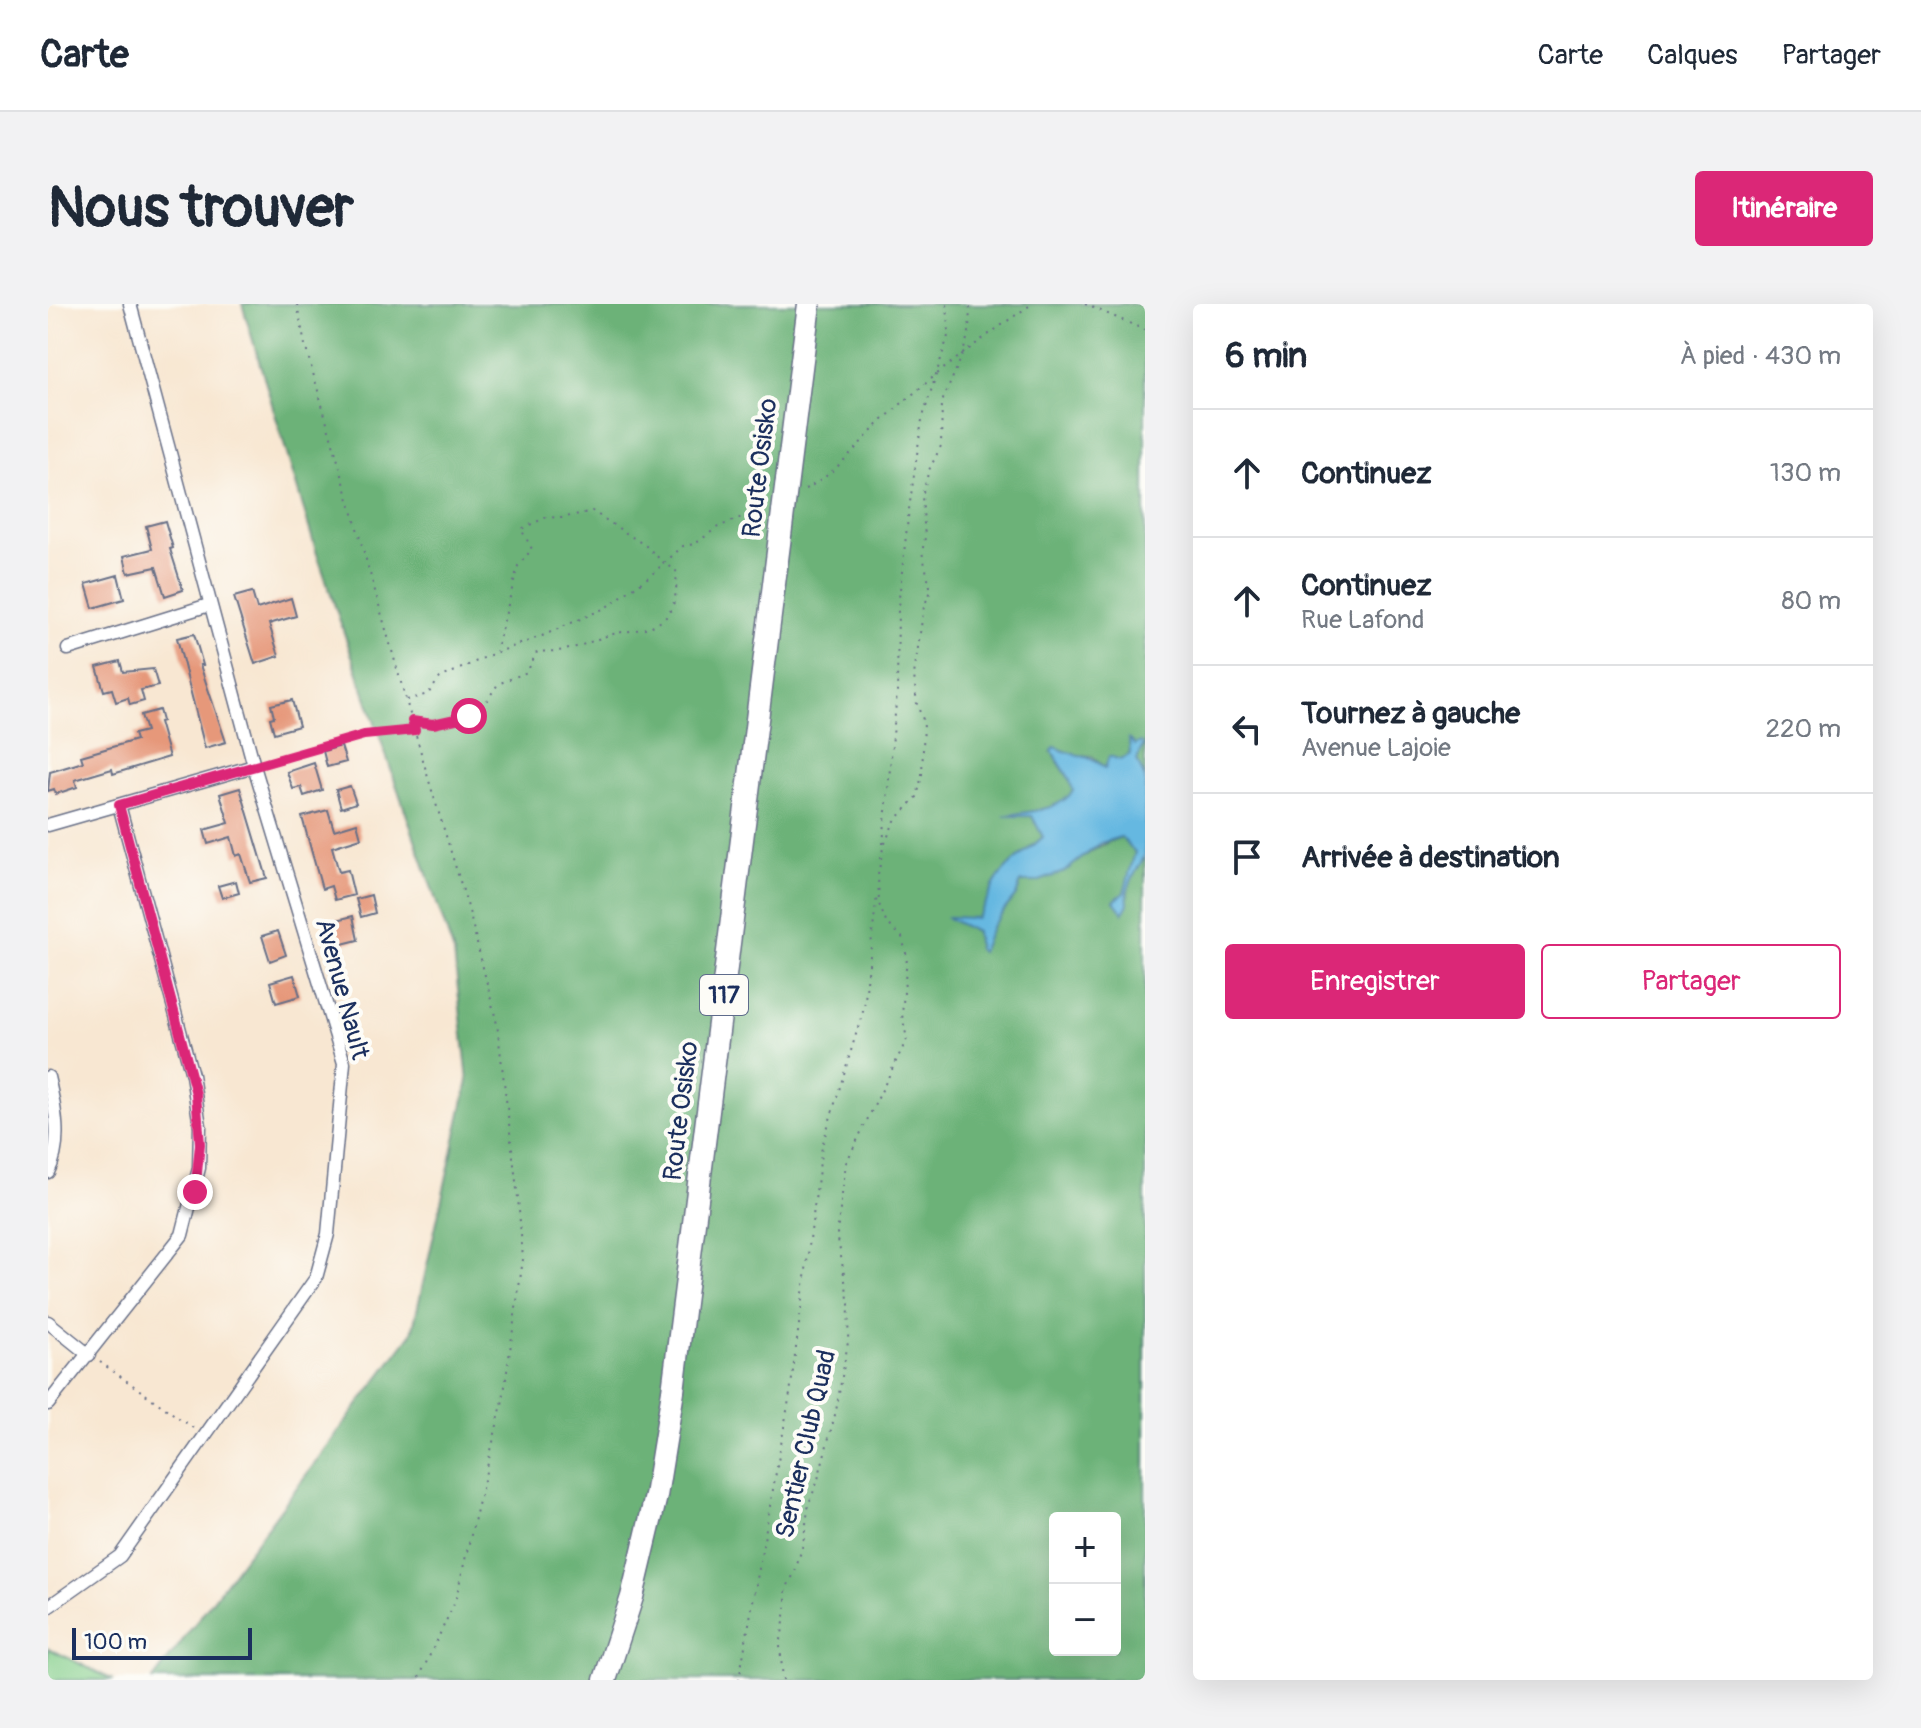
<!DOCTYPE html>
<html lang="fr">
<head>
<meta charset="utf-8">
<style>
	:root { --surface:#fff; --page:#f2f2f3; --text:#1f2937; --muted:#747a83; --line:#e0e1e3; --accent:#db2777 }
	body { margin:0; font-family:Pangolin,sans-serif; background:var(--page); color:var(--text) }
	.controls { position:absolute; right:24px; bottom:24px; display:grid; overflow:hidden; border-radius:8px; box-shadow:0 8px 32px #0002 }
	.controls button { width:72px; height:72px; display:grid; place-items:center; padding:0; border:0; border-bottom:2px solid var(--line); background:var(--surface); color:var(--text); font:40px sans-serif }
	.scale { position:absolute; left:24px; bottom:20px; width:180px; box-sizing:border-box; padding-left:8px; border:4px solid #1b2f5e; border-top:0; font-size:22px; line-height:28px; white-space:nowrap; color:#1b2f5e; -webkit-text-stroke:6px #fdfcf7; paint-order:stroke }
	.stop { position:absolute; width:24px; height:24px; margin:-18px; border:6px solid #db2777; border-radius:50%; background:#fff }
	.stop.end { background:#db2777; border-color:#fff; box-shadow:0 2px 8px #0008 }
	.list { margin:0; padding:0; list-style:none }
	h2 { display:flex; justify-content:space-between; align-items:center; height:104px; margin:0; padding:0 32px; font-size:34px }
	h2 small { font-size:26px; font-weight:400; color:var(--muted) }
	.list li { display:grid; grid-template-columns:52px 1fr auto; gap:24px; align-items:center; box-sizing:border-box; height:128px; padding:0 32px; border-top:2px solid var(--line) }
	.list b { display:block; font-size:30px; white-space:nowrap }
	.list p { margin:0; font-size:26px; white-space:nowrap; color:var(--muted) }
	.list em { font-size:26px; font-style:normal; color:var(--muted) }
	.actions { display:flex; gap:16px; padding:24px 32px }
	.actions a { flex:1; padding:18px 0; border:2px solid var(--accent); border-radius:8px; text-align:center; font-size:28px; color:var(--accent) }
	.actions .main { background:var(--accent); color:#fff }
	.icon { flex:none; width:44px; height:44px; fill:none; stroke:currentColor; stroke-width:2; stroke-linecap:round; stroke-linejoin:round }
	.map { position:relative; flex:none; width:1097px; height:1376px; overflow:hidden; border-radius:8px }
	header { display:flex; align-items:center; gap:48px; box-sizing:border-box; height:112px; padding:0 40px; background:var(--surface); border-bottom:2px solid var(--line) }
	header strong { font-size:38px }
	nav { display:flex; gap:44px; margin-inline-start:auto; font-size:28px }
	.intro { display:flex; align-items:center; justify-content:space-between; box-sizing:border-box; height:192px; padding:0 48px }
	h1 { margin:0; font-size:56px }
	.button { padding:20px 36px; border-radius:8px; background:var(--accent); color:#fff; font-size:28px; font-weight:700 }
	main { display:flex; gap:48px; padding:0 48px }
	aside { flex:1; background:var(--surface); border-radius:8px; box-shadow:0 8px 32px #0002 }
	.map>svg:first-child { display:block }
</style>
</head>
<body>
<header>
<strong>Carte</strong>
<nav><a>Carte</a><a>Calques</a><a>Partager</a></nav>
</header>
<div class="intro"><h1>Nous trouver</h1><a class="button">Itinéraire</a></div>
<main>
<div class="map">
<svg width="1097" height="1376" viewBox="0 0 1097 1376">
	<rect width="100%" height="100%" fill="#fdfcf7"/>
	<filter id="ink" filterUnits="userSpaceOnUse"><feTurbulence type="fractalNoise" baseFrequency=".0125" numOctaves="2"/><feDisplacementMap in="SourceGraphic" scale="16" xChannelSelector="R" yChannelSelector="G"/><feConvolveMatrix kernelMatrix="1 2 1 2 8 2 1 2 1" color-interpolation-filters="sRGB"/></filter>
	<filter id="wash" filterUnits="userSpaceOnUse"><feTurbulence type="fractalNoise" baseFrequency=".006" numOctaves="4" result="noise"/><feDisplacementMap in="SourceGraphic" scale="32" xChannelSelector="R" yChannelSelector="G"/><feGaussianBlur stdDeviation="1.8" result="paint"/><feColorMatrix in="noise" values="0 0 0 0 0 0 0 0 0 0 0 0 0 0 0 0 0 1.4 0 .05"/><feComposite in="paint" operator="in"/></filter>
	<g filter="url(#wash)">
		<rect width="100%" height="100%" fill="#f8e7d2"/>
		<path fill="#85cf8c" stroke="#507f75" stroke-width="2" d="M0,1344L65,1376H0Z"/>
		<path fill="#6cb278" stroke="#44706b" stroke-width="2" fill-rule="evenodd" d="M194,0H1097V475L1089,456L1095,441H1087L1082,436V450L1057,464L1045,453L1004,448L1021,474L1026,487C1011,506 985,507 962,511L985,512L995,533C979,548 958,560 947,579C940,592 937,603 928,615L901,613L928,628L930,644L933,647L943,623L968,591L973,578C1021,577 1031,546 1073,533L1088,548L1076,589L1066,597L1075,608C1081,599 1078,592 1081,582C1084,571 1091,561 1097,551V1376H105L364,1029L420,777L406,649L269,250ZM1007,1214H1067V1346H1007Z"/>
		<path fill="#65b8e1" stroke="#4074a0" stroke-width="2" d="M1081,435L1087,441L1093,438L1095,441L1089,456L1097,475V551L1083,577L1079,588L1080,600L1075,609L1066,597L1076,589L1087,548L1073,533L1053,539L1016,568L989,578H973L968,591L943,623L933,648L930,645L928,628L898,613L928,614C937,603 940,592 947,579C958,560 979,548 995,533L984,512H956C980,507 1010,508 1025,487L1021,474L1004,447L1007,443C1027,453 1040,449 1057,464L1061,452L1073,456L1082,450Z"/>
		<g id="blocks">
			<path fill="#e6987a" d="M117,217L125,244L122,245L135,286L117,292L108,263L80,269L76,252L104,245L98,222Z
				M70,271L76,295L45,304L38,280Z
				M204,288L209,305L243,294L248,312L221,320L231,352L207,360L186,293Z
				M146,330L155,361H152L178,438L157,444L129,334Z
				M72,357L75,368L105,365L110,382L93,386L96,397L82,401L80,394L68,398L64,385L56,387L49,363Z
				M244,396L251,422L226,429L222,414L226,413L223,401Z
				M111,406L114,417L111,418L121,453L65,470L64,465L27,476L29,483L8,490L6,485L0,487L2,468L35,458L33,452L88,436L86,430L98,427L93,411Z
				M293,442L298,458L279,463L275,447Z
				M266,459L274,486L256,492L253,483L245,485L239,468Z
				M302,482L308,499L293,504L288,486Z
				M192,484L219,574L202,578L193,550L188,552L183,533L160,540L156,526L181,519L172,490Z
				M280,506L286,526L309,519L313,534L284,543L291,568L300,566L306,591L287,596L283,582L274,585L254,513Z
				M188,577L191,589L174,594L170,582Z
				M323,591L327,609L313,613L308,595Z
				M305,612L310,636L290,641L285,617Z
				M230,627L238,651L222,657L214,632Z
				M246,671L252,692L228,699L222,678Z"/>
		</g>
	</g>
	<g filter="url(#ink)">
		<use href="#blocks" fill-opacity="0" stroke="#686f87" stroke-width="2"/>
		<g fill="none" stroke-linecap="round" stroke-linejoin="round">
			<g stroke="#686f87" stroke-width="15">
				<path id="street" d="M20,345L161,301
					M0,521L206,462
					M0,773C7,803 15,840 0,868
					M0,1018L41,1051
					M0,1100L134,931L151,864L152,822L144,771L71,501
					M0,1303L72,1252L268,974L280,930L296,759L206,462L82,0"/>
			</g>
			<g stroke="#686f87" stroke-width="25">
				<path id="highway" d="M557,1376L584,1293L608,1192L625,1087L761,0"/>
			</g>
			<path stroke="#686f87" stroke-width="2" stroke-dasharray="2 6" stroke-linecap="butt" d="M249,0L257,41L381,477L420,603L449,720L470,894L475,955L455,1096L407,1298L370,1376
				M1037,0L1097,26
				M757,185C789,170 810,139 836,115C882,74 932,35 984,0
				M359,396L380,390L392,374L442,351L494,332L557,304L602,272L635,242L647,240L670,223L718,203
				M366,418L385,420L421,412L434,404L450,380L479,368L489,348C499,347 511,348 521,345C537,341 552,333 569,329C584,326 604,326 617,314C629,302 629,281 628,266L616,259L598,242L544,207L514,214L499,213L473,225L484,245L470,262L448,347
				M216,459L316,431L365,427
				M835,540L849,388L850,303L861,205L874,116L901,29L899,0
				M52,1058L148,1126
				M691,1376L742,1090L774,842L816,704L829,590
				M735,1376L732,1342L738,1306V1285L747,1268L755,1240L761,1199L769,1179L788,1107L800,1038L801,1000L789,929L798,859L859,735L854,711L859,653L854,633L838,618L831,600L830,571L835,544L846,518L869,493L874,471L876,418L869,401L866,371L876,302L883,287L874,248L877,234L874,192L881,166L893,142L894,98L914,52L921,28L922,0"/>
			<use href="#street" stroke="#fff" stroke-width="12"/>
			<use href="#highway" stroke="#fff" stroke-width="22"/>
		</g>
	</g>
	<g fill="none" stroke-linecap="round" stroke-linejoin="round" filter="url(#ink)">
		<path stroke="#db2777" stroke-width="10" d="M147,888L152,840L148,790L71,501L316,431L367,426L364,417L385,420L421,412"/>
	</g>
	<g text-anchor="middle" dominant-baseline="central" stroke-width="8" stroke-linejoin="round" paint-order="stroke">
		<rect fill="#fdfcf7" stroke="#5f6c8c" stroke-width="2" x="652" y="671" width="48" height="40" rx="6"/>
		<g font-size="24" font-weight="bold" fill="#1b2f5e">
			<text x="676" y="691">117</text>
		</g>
		<g font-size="26" fill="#1b2f5e" stroke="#fdfcf7">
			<text transform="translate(712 164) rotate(-83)">Route Osisko</text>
			<text transform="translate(294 685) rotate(75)">Avenue Nault</text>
			<text transform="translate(633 807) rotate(-83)">Route Osisko</text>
			<text transform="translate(758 1140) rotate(-77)">Sentier Club Quad</text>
		</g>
	</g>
</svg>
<div class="controls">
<button>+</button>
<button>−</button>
</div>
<div class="scale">100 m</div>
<div class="stop" style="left:421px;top:412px"></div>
<div class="stop end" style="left:147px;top:888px"></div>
</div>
<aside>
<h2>6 min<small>À pied · 430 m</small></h2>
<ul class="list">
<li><svg class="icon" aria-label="ahead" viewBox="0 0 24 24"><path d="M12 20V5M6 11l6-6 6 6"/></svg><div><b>Continuez</b></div><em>130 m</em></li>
<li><svg class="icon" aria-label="ahead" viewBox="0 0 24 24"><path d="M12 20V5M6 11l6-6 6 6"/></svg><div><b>Continuez</b><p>Rue Lafond</p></div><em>80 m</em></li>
<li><svg class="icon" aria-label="left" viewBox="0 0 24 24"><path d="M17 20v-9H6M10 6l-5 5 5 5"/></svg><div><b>Tournez à gauche</b><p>Avenue Lajoie</p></div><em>220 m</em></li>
<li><svg class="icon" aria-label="arrive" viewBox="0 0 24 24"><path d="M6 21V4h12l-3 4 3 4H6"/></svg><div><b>Arrivée à destination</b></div></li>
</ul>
<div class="actions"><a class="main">Enregistrer</a><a>Partager</a></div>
</aside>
</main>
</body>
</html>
